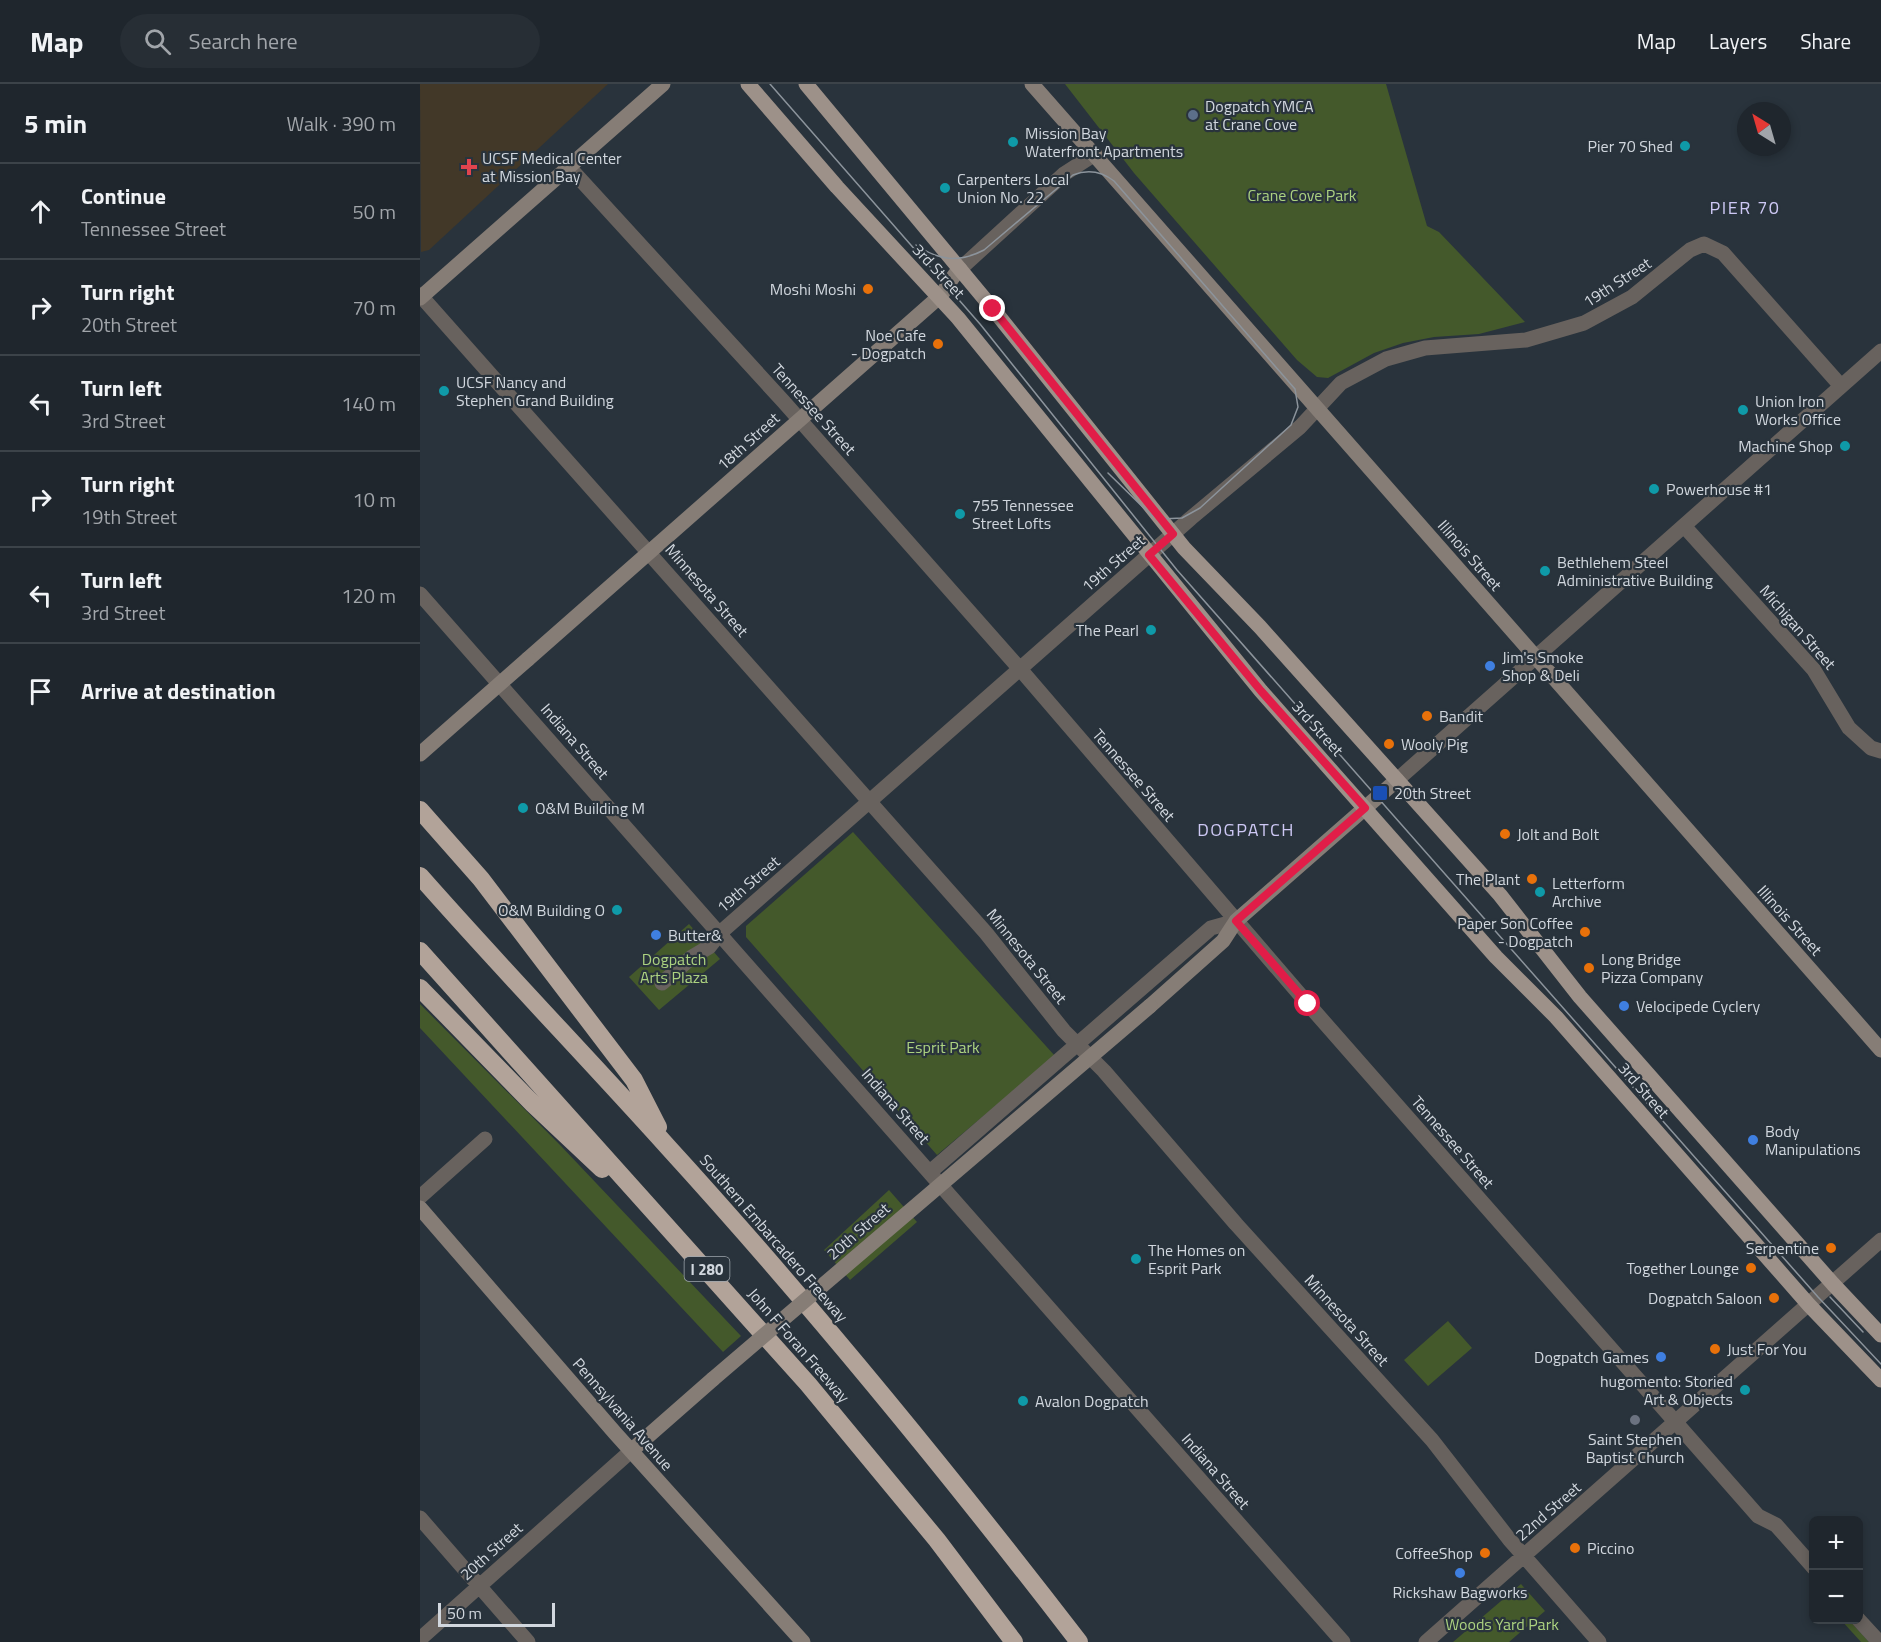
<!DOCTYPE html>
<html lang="en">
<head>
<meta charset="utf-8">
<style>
	:root { --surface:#1f262d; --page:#272e35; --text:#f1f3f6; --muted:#a1a5aa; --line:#3c4349 }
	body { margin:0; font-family:"Titillium Web",sans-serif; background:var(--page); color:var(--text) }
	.controls { position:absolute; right:18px; bottom:18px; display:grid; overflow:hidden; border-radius:9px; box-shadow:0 3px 9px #0003 }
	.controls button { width:54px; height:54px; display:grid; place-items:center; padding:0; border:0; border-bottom:2px solid var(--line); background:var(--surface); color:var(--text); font:30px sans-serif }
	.compass { position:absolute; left:1317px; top:18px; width:54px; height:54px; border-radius:50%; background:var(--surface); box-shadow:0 3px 9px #0003; rotate:323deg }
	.scale { position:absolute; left:18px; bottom:15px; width:117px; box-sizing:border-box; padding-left:6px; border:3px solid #d1d7de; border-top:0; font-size:16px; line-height:21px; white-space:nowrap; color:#d1d7de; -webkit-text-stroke:4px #29333c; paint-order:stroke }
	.stop { position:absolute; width:18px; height:18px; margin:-14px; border:4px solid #e11d48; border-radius:50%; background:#fff }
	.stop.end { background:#e11d48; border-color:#fff; box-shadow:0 2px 6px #0008 }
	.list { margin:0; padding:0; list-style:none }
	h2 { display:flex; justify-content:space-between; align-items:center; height:78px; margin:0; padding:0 24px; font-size:26px }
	h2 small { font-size:20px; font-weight:400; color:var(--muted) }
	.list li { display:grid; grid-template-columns:39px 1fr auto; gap:18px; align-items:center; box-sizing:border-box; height:96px; padding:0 24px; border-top:2px solid var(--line) }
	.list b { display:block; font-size:22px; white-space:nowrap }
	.list p { margin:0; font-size:20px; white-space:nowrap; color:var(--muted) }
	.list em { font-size:20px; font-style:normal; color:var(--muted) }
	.icon { flex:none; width:33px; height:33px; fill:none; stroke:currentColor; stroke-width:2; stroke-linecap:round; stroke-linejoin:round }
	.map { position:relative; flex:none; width:1461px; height:1558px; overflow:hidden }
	header { display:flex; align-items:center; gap:36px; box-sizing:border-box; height:84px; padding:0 30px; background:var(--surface); border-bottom:2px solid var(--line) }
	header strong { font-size:28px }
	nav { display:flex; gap:33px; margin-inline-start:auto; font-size:21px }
	.search { width:420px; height:54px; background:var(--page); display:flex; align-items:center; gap:15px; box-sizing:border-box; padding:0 21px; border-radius:33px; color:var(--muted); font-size:22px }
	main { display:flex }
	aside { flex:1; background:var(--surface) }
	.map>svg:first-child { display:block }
</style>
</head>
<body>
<header>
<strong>Map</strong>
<div class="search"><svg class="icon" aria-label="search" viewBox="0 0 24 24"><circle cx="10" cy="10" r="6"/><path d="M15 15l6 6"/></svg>Search here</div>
<nav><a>Map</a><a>Layers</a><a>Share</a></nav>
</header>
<main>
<aside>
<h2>5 min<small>Walk · 390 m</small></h2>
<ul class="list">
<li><svg class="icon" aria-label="ahead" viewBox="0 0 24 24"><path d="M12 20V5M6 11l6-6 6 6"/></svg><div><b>Continue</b><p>Tennessee Street</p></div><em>50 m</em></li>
<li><svg class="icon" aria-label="right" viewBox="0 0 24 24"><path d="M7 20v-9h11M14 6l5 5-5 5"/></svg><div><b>Turn right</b><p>20th Street</p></div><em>70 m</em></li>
<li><svg class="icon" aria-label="left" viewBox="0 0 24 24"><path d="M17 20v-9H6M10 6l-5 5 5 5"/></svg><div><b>Turn left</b><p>3rd Street</p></div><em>140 m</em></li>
<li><svg class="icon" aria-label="right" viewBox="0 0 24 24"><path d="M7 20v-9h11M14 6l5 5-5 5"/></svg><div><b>Turn right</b><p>19th Street</p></div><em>10 m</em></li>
<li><svg class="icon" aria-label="left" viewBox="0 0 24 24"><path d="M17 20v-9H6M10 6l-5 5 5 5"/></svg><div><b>Turn left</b><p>3rd Street</p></div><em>120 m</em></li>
<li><svg class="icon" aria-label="arrive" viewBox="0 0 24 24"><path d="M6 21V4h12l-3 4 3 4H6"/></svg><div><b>Arrive at destination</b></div></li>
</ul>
</aside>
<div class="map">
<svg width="1461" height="1558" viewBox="0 0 1461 1558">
	<rect width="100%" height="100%" fill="#29333c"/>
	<path fill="#423828" d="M0,0H188L9,166L1,168Z"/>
	<path fill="#44592b" d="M645,0H966L1007,142L1019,148L1105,238L1059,250L1014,253L983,259L954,269L908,294L897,293L877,276L714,89Z
		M433,748L635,972L517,1071L326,853V842Z
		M269,840L300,875L239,926L209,893Z
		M0,920L141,1062L321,1252L303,1268L0,944Z
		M469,1106L497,1138L430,1196L404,1166Z
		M1028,1237L1052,1264L1008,1302L984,1276Z
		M1101,1500L1125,1527L1089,1558H1033Z
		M1421,1536H1429L1449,1558H1441Z"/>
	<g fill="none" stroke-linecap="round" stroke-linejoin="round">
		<path stroke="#68625e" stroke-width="15" d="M149,83L363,317L600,585L888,920L1338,1432L1356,1441L1394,1484
			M540,185L644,90L675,70
			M0,211L566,849L644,947L684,987L816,1140L1012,1356L1089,1455L1179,1558
			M1264,442L1394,586L1429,644L1451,664L1461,667
			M0,510L923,1558
			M977,696L1461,267
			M242,899L272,873L289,863L300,849L771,434L880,343L921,299L966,275L1005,264L1106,256L1164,239L1212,213L1270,166L1284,160L1303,169L1421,302
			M510,1088L791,844L816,837
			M0,1113L65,1055
			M0,1434L108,1558
			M1438,1535L1459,1558
			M0,1555L211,1367
			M1006,1558L1461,1156"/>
		<path stroke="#867d76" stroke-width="15" d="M612,0L1461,966
			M0,214L243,0
			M108,575L519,213C528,204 530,194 540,185
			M730,922L803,857L816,837L977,696
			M0,1124L195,1349L383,1558
			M211,1367L293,1295"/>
		<path stroke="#9d9189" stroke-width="15" d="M328,0L417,103L538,234L841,607L1076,873L1136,933L1389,1221L1461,1296
			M386,0L573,225L764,464L840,543L1080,811L1160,913L1413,1200L1461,1251"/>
		<path stroke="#b2a399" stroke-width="18" d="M0,726L61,795L214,996L238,1043
			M0,792C81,884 165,971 247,1062C392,1221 528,1388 659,1558
			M0,867L388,1300L517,1456L594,1558
			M0,904L113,1020L182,1085"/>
		<path stroke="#8c949c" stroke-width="1.5" d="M350,0L560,240L757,486L1398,1213L1461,1280
			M496,161C520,177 539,179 564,166L653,91C668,85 681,87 694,97L875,305L878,323L871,341L780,424L762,434L741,435L731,431L688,389
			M1410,1213L1443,1248"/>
		<path stroke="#867d76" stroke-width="15" d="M0,670L108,575
			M293,1295L730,922"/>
	</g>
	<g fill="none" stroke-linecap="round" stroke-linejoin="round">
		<path stroke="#e11d48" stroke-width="8" d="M573,225L753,450L729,471L841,607L945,724L816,837L888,920"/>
	</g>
	<circle fill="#5c6f8a" stroke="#29333c" stroke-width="2" cx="773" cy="31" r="6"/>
	<g fill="#0f9aa8" stroke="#29333c" stroke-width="2">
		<circle cx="593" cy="58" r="6"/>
		<circle cx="1265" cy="62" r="6"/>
		<circle cx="525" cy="104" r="6"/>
		<circle cx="24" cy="307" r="6"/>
		<circle cx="1323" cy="326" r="6"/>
		<circle cx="1425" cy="362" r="6"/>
		<circle cx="1234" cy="405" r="6"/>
		<circle cx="540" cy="430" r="6"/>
		<circle cx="1125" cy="487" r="6"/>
		<circle cx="731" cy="546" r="6"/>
		<circle cx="103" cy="724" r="6"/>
		<circle cx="1120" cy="808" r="6"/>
		<circle cx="197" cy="826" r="6"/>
		<circle cx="716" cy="1175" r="6"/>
		<circle cx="1325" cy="1306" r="6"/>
		<circle cx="603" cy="1317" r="6"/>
	</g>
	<path fill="#e0444e" stroke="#29333c" stroke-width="2" d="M46 74h6v6h6v6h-6v6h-6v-6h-6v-6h6z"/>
	<g fill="#e8710a" stroke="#29333c" stroke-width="2">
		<circle cx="448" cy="205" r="6"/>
		<circle cx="518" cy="260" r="6"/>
		<circle cx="1007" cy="632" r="6"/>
		<circle cx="969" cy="660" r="6"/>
		<circle cx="1085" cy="750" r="6"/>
		<circle cx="1112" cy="795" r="6"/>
		<circle cx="1165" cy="848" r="6"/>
		<circle cx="1169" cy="884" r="6"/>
		<circle cx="1411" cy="1164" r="6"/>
		<circle cx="1331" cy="1184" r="6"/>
		<circle cx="1354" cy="1214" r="6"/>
		<circle cx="1295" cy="1265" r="6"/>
		<circle cx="1155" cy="1464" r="6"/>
		<circle cx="1065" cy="1469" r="6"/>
	</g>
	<g fill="#3f7fe0" stroke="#29333c" stroke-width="2">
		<circle cx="1070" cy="582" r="6"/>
		<circle cx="236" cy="851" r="6"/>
		<circle cx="1204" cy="922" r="6"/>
		<circle cx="1333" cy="1056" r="6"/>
		<circle cx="1241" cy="1273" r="6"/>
		<circle cx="1040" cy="1489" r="6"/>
	</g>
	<rect fill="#1a4fb4" stroke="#29333c" stroke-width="2" x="952" y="701" width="16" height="16" rx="3"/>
	<circle fill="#6b7280" stroke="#29333c" stroke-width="2" cx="1215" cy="1336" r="6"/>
	<g text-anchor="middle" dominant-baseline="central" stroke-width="4.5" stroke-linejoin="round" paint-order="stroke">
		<rect fill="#29333c" stroke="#9fa6ad" stroke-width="1.5" x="264.5" y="1173" width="45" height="24" rx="4.5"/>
		<g font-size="15" font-weight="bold" fill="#d1d7de">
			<text x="287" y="1185">I 280</text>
		</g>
		<g font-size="16" fill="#d1d7de" stroke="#29333c" text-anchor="start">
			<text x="785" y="22">Dogpatch YMCA<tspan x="785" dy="18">at Crane Cove</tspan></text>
			<text x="605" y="49">Mission Bay<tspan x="605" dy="18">Waterfront Apartments</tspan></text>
			<text x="1253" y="62" text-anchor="end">Pier 70 Shed</text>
			<text x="62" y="74">UCSF Medical Center<tspan x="62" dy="18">at Mission Bay</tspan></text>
			<text x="537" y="95">Carpenters Local<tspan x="537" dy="18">Union No. 22</tspan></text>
			<text x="436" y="205" text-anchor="end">Moshi Moshi</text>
			<text x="506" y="251" text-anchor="end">Noe Cafe<tspan x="506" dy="18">- Dogpatch</tspan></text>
			<text x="36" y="298">UCSF Nancy and<tspan x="36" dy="18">Stephen Grand Building</tspan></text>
			<text x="1335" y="317">Union Iron<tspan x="1335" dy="18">Works Office</tspan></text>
			<text x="1413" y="362" text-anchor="end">Machine Shop</text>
			<text x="1246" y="405">Powerhouse #1</text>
			<text x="552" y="421">755 Tennessee<tspan x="552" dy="18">Street Lofts</tspan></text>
			<text x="1137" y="478">Bethlehem Steel<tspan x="1137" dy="18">Administrative Building</tspan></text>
			<text x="719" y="546" text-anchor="end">The Pearl</text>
			<text x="1082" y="573">Jim's Smoke<tspan x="1082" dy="18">Shop &amp; Deli</tspan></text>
			<text x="1019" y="632">Bandit</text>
			<text x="981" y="660">Wooly Pig</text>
			<text x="974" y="709">20th Street</text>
			<text x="115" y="724">O&amp;M Building M</text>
			<text x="1097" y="750">Jolt and Bolt</text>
			<text x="1100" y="795" text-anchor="end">The Plant</text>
			<text x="1132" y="799">Letterform<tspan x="1132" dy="18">Archive</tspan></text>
			<text x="185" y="826" text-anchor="end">O&amp;M Building O</text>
			<text x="1153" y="839" text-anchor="end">Paper Son Coffee<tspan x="1153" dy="18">- Dogpatch</tspan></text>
			<text x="248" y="851">Butter&amp;</text>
			<text x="1181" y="875">Long Bridge<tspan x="1181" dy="18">Pizza Company</tspan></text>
			<text x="1216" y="922">Velocipede Cyclery</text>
			<text x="1345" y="1047">Body<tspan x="1345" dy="18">Manipulations</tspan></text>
			<text x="1399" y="1164" text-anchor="end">Serpentine</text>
			<text x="728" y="1166">The Homes on<tspan x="728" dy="18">Esprit Park</tspan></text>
			<text x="1319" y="1184" text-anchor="end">Together Lounge</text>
			<text x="1342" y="1214" text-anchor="end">Dogpatch Saloon</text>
			<text x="1307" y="1265">Just For You</text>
			<text x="1229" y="1273" text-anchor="end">Dogpatch Games</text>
			<text x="1313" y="1297" text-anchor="end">hugomento: Storied<tspan x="1313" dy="18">Art &amp; Objects</tspan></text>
			<text x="615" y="1317">Avalon Dogpatch</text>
			<text x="1215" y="1355" text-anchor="middle">Saint Stephen<tspan x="1215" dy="18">Baptist Church</tspan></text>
			<text x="1167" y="1464">Piccino</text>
			<text x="1053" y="1469" text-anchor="end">CoffeeShop</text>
			<text x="1040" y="1508" text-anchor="middle">Rickshaw Bagworks</text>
		</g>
		<g font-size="16" fill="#acd280" stroke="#29333c">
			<text x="882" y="111">Crane Cove Park</text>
			<text x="254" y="875">Dogpatch<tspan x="254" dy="18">Arts Plaza</tspan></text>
			<text x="523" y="963">Esprit Park</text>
			<text x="1082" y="1540">Woods Yard Park</text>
		</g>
		<g font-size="16" fill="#d1d7de" stroke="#29333c">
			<text transform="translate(519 187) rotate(47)">3rd Street</text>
			<text transform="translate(1197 198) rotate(-33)">19th Street</text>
			<text transform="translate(394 325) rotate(48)">Tennessee Street</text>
			<text transform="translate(328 357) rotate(-42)">18th Street</text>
			<text transform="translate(1050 471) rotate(49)">Illinois Street</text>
			<text transform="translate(693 479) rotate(-41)">19th Street</text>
			<text transform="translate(287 506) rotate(49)">Minnesota Street</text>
			<text transform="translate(1378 543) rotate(49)">Michigan Street</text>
			<text transform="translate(898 644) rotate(48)">3rd Street</text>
			<text transform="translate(155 657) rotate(49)">Indiana Street</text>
			<text transform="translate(714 691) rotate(49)">Tennessee Street</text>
			<text transform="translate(328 800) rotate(-41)">19th Street</text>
			<text transform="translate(1370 836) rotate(48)">Illinois Street</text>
			<text transform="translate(607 872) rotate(51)">Minnesota Street</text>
			<text transform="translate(1224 1006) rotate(49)">3rd Street</text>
			<text transform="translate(476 1022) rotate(49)">Indiana Street</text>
			<text transform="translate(1033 1058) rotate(49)">Tennessee Street</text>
			<text transform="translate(438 1147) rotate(-41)">20th Street</text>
			<text transform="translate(354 1154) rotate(49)">Southern Embarcadero Freeway</text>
			<text transform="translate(927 1236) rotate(48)">Minnesota Street</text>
			<text transform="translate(379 1261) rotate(49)">John F Foran Freeway</text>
			<text transform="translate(203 1330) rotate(49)">Pennsylvania Avenue</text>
			<text transform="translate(796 1387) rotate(49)">Indiana Street</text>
			<text transform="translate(1128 1427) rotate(-41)">22nd Street</text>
			<text transform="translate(71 1467) rotate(-42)">20th Street</text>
		</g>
		<g font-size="18" letter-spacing="1.5" fill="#cdc8f4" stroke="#29333c">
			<text x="1325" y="123">PIER 70</text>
			<text x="826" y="745">DOGPATCH</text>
		</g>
	</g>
</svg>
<div class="controls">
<button>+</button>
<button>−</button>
</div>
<svg class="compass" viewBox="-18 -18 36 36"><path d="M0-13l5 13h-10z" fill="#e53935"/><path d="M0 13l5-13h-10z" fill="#a1a5aa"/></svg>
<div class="scale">50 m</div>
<div class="stop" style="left:888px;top:920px"></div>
<div class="stop end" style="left:573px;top:225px"></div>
</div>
</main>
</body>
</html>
